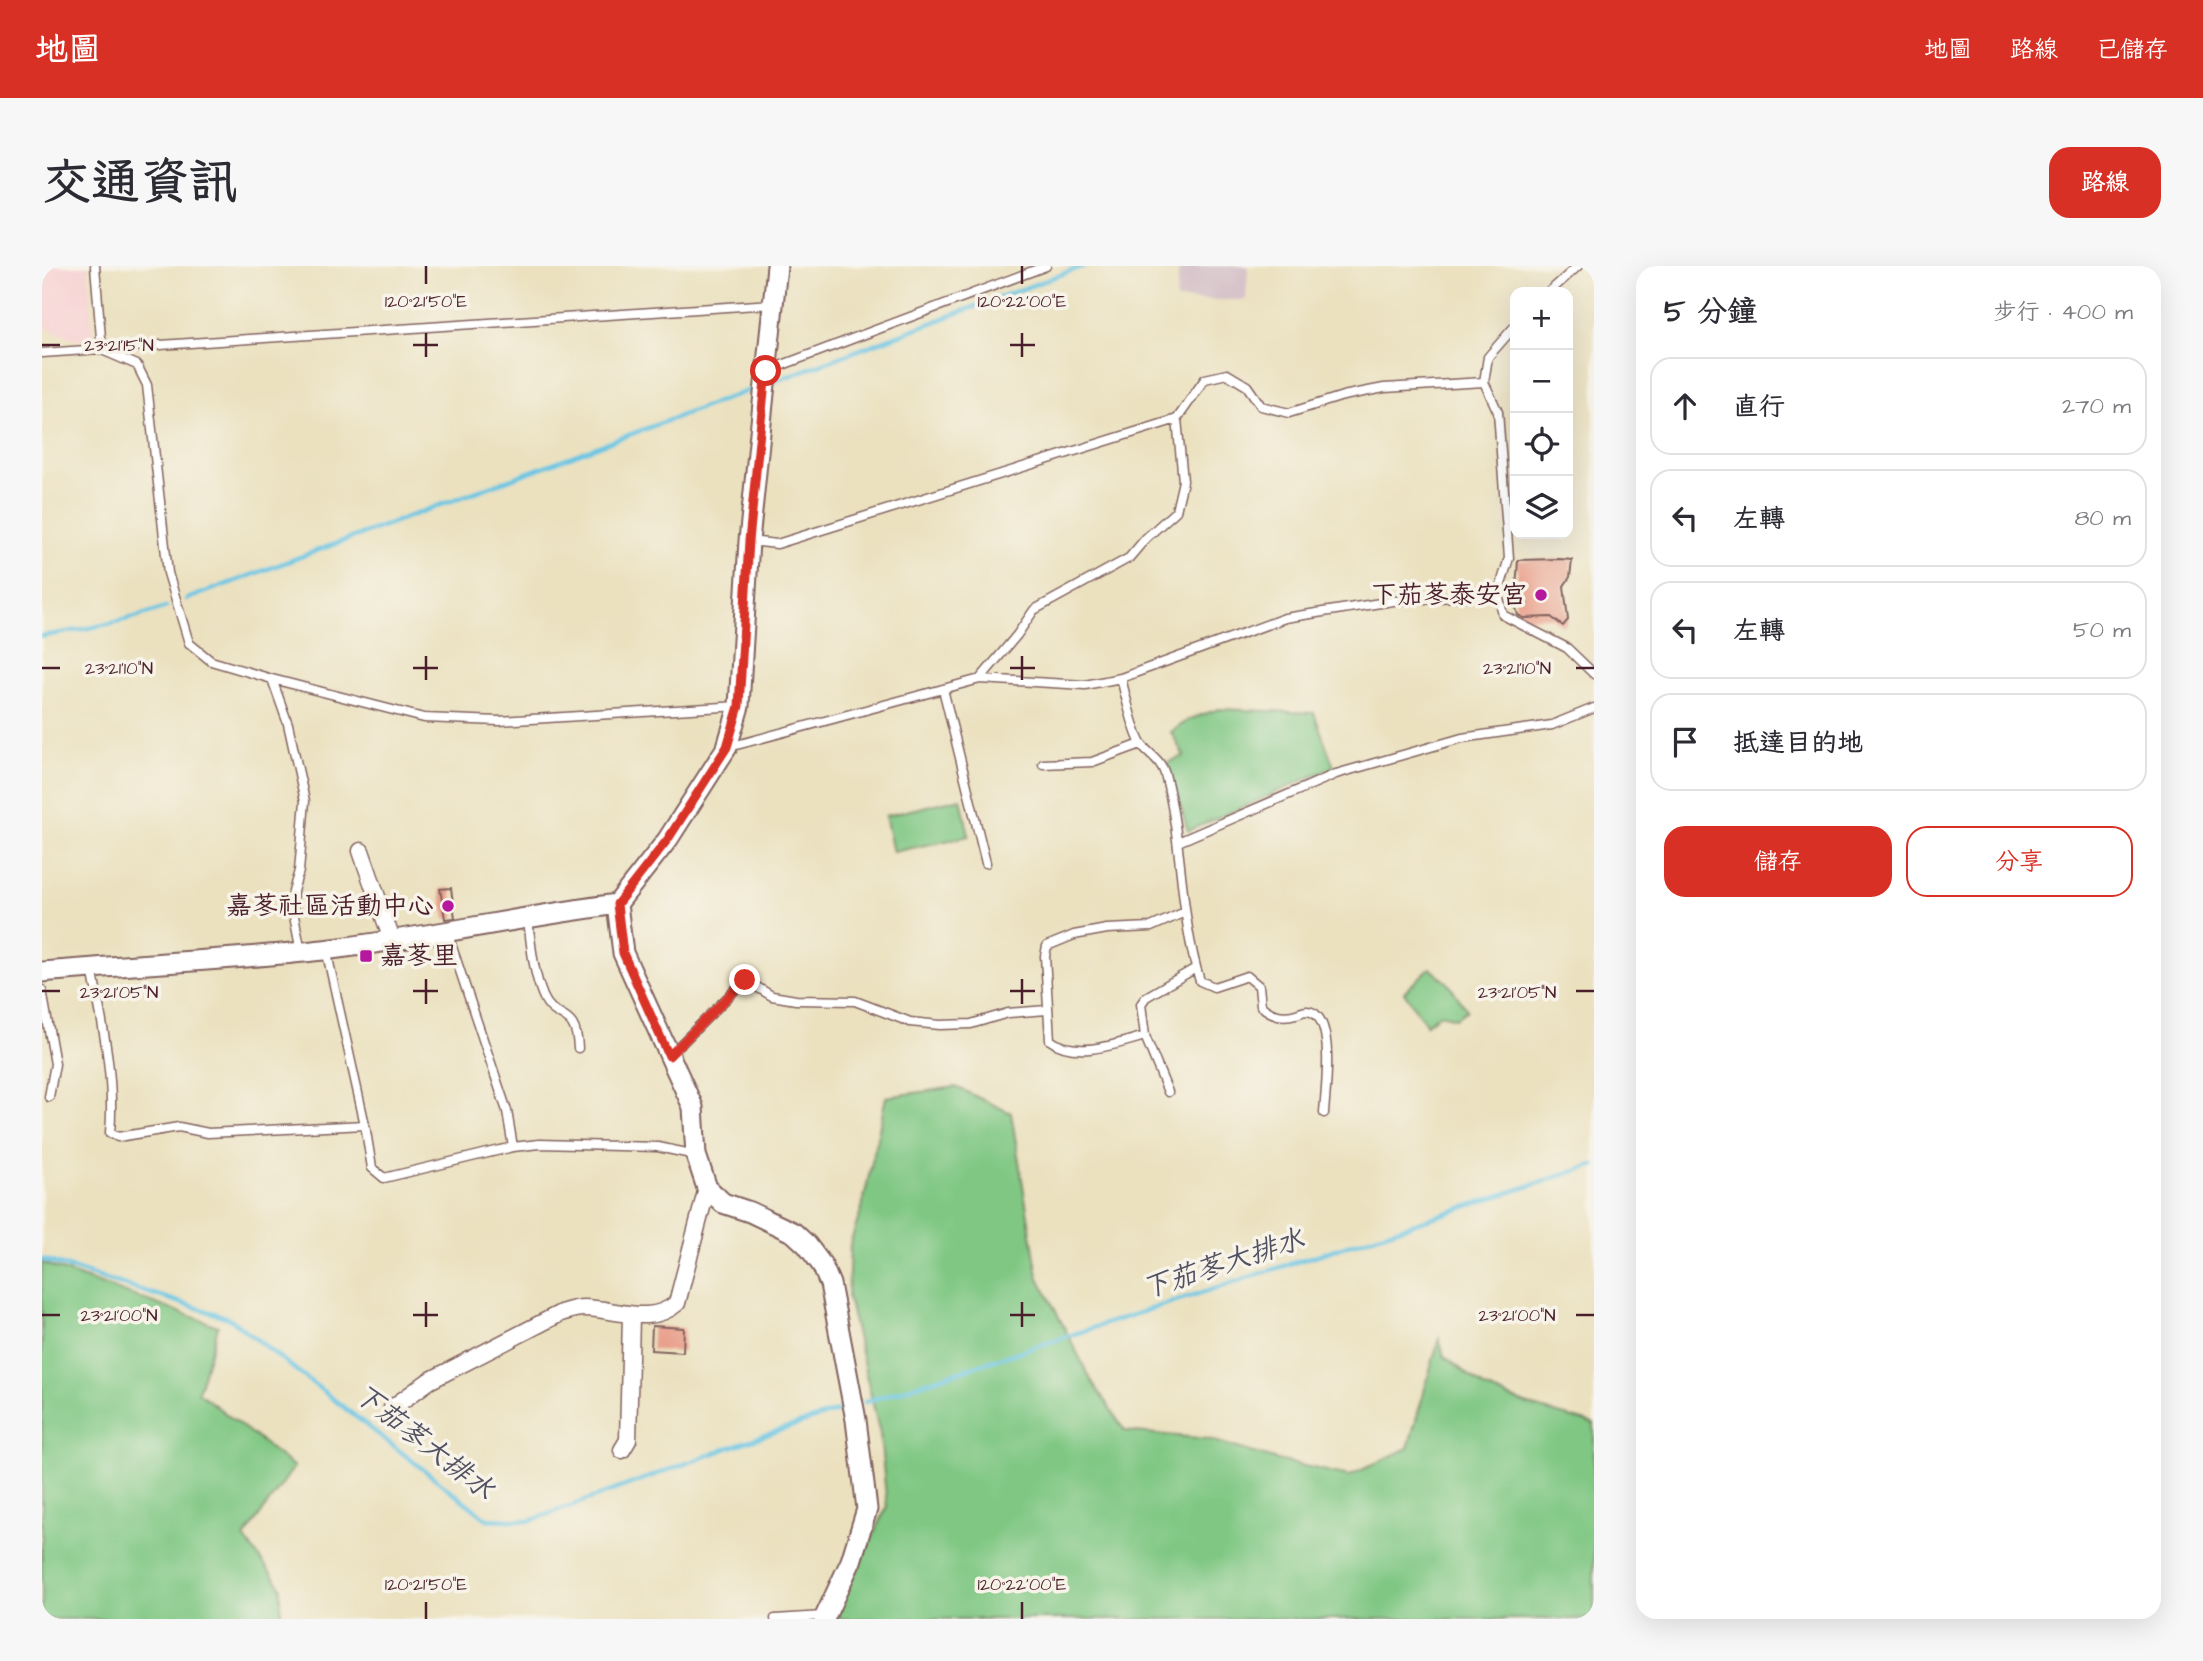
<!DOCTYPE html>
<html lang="zh-TW">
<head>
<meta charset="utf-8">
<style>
	:root { --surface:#fff; --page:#f7f7f7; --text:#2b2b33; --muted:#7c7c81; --line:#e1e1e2; --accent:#d93025 }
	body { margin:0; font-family:"Architects Daughter","LXGW WenKai TC",sans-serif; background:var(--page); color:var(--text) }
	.controls { position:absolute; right:21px; top:21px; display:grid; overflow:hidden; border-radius:14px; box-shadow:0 7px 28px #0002 }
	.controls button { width:63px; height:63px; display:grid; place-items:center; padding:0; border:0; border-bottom:2px solid var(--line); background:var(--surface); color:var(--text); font:35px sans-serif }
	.stop { position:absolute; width:21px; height:21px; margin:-16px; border:5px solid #d93025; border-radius:50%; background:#fff }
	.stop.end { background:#d93025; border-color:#fff; box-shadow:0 2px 7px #0008 }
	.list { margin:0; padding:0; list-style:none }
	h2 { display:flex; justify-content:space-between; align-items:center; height:91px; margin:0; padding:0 28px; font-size:30px }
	h2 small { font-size:23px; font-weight:400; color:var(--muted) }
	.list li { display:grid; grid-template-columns:46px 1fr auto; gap:21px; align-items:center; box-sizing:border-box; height:98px; margin:0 14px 14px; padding:0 14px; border:2px solid var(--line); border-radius:21px }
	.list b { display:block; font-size:26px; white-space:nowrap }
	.list em { font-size:23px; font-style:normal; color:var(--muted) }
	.actions { display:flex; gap:14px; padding:21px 28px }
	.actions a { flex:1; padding:16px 0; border:2px solid var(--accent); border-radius:21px; text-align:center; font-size:24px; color:var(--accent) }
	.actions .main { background:var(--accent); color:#fff }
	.icon { flex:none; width:38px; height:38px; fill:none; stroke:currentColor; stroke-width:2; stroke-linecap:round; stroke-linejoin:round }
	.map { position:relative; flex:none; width:1552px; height:1353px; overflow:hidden; border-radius:21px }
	header { display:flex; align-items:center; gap:42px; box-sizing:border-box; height:98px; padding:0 35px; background:var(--accent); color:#fff }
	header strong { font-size:33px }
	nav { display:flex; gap:38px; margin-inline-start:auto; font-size:24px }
	.intro { display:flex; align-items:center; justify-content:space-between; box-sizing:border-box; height:168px; padding:0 42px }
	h1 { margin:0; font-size:49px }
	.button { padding:18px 32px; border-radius:21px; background:var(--accent); color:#fff; font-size:24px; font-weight:700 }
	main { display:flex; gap:42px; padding:0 42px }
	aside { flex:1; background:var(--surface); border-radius:21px; box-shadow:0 7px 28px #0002 }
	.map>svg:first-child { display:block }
</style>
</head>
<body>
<header>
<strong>地圖</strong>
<nav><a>地圖</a><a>路線</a><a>已儲存</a></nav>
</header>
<div class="intro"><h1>交通資訊</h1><a class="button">路線</a></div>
<main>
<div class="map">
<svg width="1552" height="1353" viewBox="0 0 1552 1353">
	<rect width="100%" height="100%" fill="#f7f3e8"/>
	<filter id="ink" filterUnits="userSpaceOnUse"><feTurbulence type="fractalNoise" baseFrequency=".0143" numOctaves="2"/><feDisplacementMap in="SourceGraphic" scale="14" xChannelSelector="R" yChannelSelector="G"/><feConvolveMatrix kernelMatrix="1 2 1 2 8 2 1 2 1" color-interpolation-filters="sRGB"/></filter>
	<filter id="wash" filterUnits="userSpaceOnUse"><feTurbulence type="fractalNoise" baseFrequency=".00686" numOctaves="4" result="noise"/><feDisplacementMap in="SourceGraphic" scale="28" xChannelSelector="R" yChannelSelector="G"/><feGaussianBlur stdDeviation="1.57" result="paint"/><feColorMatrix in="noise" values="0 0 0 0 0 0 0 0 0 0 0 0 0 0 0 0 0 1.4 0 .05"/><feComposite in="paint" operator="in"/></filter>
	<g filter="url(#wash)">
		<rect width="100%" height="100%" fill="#ebe1bf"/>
		<path fill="#f7cfd2" d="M0,0H46L51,73L35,74L0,60Z"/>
		<path fill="#d2bdc6" d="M1137,0H1206L1204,34H1134Z"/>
		<path fill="#7fc783" stroke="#647357" stroke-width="2" d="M1177,443L1272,447L1292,501L1146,565L1125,497L1142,490L1129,466L1148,453Z
			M919,532L927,570L851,586L843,550Z
			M1388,702L1406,717L1425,744L1414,752L1398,748L1384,758L1362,726Z
			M914,821L969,847L996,1010L1049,1114L1083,1165L1166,1173L1235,1194L1307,1210L1366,1182L1397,1073L1402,1090L1443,1122L1491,1141L1552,1158V1353H790L845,1241L838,1168L806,1032L808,978L820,942L844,831Z
			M0,997L176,1060L156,1126L252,1201L202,1272L239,1320V1353H0Z"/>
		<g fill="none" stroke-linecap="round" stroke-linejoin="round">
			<path stroke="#66c5e4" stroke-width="4.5" d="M728,117L1042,0
				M145,333L716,121
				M0,370C42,364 83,356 124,341
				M0,993L187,1052L445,1253L488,1255L697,1178L799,1144
				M823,1136L1552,899"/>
		</g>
		<g id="blocks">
			<path fill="#e89a85" d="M1517,293L1530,294L1528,311L1522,320L1526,354L1521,360L1509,351L1482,352L1476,349L1473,339L1476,294Z
				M409,622L413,652L403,653L398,623Z
				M610,1060L642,1062L641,1086L609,1084Z"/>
		</g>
	</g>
	<g filter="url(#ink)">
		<use href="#blocks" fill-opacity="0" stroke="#82635f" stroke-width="2"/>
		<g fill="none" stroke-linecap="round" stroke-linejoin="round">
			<g stroke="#82635f" stroke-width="11">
				<path id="service" d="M53,0L60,84L95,99L105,119L126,307L147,377L169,395L230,413L382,452L457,455L697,440
					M1507,26L1536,0
					M0,87L730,38
					M727,104L1004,0
					M1442,116L1456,146L1467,292L1456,328L1461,349L1525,382L1552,408
					M707,275L735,278L1135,153L1163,113L1185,108L1205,120L1219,140L1247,147L1301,130L1342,122L1442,116L1446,91L1473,60
					M1079,412C1083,427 1092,469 1100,479C1108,489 1119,494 1123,508C1141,576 1137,648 1158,715L1172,721L1205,710L1217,720L1219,740C1230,749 1240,752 1254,748C1258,747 1261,745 1265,745C1295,747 1283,827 1282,847
					M230,413L246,458L263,535L257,605L251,625V645L259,686
					M938,413L975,369L992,344L1087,292L1104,272L1134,245L1141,215L1135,153
					M901,423L944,597
					M687,481L938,413L1043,419L1079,412L1243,352L1351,335L1456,328
					M1001,498L1050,496L1099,478
					M1136,576L1294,508L1420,472L1510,459L1552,442
					M486,653C489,678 491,706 501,730C513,758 534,740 536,782
					M405,666L465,845L471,881
					M284,683L323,859L330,902L342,912L471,881L497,878L616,881L654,889
					M50,702C60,757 73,811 68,867L76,871L137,861L166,867L323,859
					M0,724L13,798L7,831
					M1103,770C1075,778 1033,793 1008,774L1003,690L1005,680L1032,669L1065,663L1109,661L1143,646
					M628,789L703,714L730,730L754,734L813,735L868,756L898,759L929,758L966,747L1005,744
					M1126,826L1103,770L1099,738L1104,731L1154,702
					M733,1353L781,1350"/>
			</g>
			<g stroke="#82635f" stroke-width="19">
				<path id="minor" d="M319,585L350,674
					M350,1142L387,1115L519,1047C526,1045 534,1042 541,1042C573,1042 608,1061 635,1037L665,922
					M580,1184L586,1174L589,1050"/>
			</g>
			<g stroke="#82635f" stroke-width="23">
				<path id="tertiary" d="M575,638L581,687L651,841L654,889L665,922L681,937L708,946L752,967L765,979L780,999L788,1018L814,1154L825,1243L809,1295L782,1353
					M0,706C93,698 188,694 281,684C379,673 476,651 575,638L626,573L685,481L697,440L707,275L735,0"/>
			</g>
			<use href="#service" stroke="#fff" stroke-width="8"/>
			<use href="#minor" stroke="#fff" stroke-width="16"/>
			<use href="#tertiary" stroke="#fff" stroke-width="19"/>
		</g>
	</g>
	<g fill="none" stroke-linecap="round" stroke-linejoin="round" filter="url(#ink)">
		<path stroke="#d93025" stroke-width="9" d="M703,714L627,790L581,687L575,638L626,573L685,481L697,440L707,275L724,105"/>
	</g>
	<path fill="none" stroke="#4a1f2b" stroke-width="2.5" d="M384,0V18M980,0V18M384,67V91M980,67V91M0,79H18M371,79H396M968,79H993M384,390V414M980,390V414M0,402H18M371,402H396M968,402H993M1534,402H1552M384,713V738M980,713V738M0,725H18M371,725H396M968,725H993M1534,725H1552M384,1036V1061M980,1036V1061M0,1049H18M371,1049H396M968,1049H993M1534,1049H1552M384,1336V1353M980,1336V1353"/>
	<g fill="#b5179e" stroke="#f7f3e8" stroke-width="2.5">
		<circle cx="1499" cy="329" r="7"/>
		<circle cx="406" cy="640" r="7"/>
		<rect x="317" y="683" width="14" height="14" rx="3.5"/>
	</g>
	<g text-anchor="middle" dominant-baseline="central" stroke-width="7" stroke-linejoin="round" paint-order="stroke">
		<g font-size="26" fill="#4a1f2b" stroke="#f7f3e8" text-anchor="end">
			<text x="1485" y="329">下茄苳泰安宮</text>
			<text x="392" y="640">嘉苳社區活動中心</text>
			<text x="338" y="690" text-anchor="start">嘉苳里</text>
		</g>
		<g font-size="28" font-style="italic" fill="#525162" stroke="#f7f3e8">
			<text transform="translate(1181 998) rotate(-18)">下茄苳大排水</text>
			<text transform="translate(382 1176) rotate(38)">下茄苳大排水</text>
		</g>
	</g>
	<g font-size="18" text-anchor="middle" fill="#4a1f2b" stroke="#f7f3e8" stroke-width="7" stroke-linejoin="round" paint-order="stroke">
		<text x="384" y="41">120°21'50"E</text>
		<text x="980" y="41">120°22'00"E</text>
		<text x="77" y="85">23°21'15"N</text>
		<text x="77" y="408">23°21'10"N</text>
		<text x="1475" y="408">23°21'10"N</text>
		<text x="77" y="732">23°21'05"N</text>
		<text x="1475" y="732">23°21'05"N</text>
		<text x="77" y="1055">23°21'00"N</text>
		<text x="1475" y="1055">23°21'00"N</text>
		<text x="384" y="1324">120°21'50"E</text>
		<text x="980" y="1324">120°22'00"E</text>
	</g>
</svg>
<div class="controls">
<button>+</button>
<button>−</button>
<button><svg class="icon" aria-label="locate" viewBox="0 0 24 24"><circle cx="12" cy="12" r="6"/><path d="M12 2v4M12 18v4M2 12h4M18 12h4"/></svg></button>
<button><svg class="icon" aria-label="layers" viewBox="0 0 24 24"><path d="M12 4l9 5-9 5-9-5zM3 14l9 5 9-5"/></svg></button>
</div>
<div class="stop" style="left:724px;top:105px"></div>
<div class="stop end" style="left:703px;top:714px"></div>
</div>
<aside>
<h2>5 分鐘<small>步行 · 400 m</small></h2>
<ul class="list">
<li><svg class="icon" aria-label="ahead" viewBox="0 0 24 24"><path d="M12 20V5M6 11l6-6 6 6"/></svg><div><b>直行</b></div><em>270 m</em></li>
<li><svg class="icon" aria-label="left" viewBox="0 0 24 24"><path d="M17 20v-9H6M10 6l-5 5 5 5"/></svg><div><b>左轉</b></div><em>80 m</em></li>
<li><svg class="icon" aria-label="left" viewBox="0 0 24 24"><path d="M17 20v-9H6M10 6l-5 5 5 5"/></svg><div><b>左轉</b></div><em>50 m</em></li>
<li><svg class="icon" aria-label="arrive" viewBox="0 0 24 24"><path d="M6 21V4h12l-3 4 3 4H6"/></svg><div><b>抵達目的地</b></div></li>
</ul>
<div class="actions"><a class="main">儲存</a><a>分享</a></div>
</aside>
</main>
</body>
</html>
